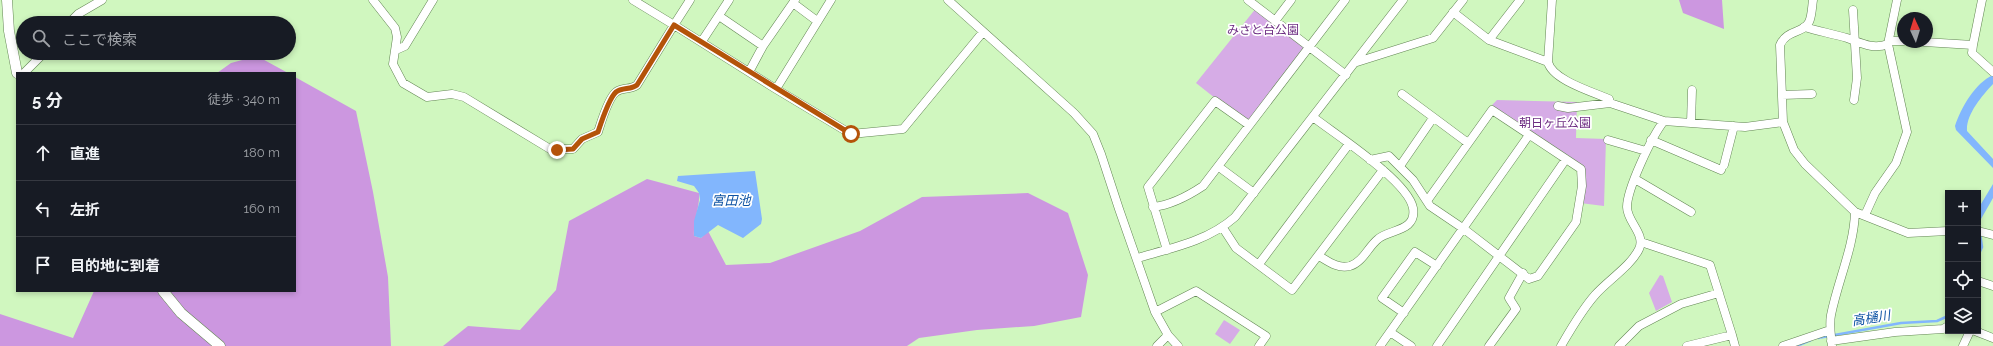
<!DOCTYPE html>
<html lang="ja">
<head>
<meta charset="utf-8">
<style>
	:root { --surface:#171b24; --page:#20242c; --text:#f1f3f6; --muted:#9ea1a6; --line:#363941 }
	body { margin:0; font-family:Raleway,"Noto Sans JP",sans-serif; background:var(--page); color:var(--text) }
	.controls { position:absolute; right:12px; bottom:12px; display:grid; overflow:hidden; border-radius:0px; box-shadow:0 2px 6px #0003 }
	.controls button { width:36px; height:36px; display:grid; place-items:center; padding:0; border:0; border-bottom:1px solid var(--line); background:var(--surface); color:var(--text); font:20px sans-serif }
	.compass { position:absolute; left:1897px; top:12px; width:36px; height:36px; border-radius:50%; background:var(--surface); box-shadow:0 2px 6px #0003; rotate:356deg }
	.stop { position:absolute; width:12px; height:12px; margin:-9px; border:3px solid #b45309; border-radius:50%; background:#fff }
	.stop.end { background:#b45309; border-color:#fff; box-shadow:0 1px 4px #0008 }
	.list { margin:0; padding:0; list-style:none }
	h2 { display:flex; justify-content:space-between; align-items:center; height:52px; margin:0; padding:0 16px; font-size:17px }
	h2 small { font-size:13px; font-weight:400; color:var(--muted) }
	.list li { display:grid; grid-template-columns:26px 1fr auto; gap:12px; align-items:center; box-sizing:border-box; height:56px; padding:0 16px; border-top:1px solid var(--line) }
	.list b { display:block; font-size:15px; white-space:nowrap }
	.list em { font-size:13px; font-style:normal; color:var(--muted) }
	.icon { flex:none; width:22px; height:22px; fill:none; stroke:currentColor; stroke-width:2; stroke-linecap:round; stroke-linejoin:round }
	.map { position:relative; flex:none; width:1993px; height:346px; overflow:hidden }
	.search { position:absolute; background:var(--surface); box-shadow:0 2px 6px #0003; left:16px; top:16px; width:280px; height:44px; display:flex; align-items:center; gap:10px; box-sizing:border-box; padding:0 14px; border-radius:22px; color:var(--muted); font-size:15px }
	.panel { position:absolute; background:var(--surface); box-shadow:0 2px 6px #0003; left:16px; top:72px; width:280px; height:220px; border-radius:0px }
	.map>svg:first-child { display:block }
</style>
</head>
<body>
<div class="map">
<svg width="1993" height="346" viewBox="0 0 1993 346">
	<rect width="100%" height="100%" fill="#d0f7bf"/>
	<path fill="#d6ace6" d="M1257,7L1310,48L1249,125L1196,83Z
		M1497,100L1577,102L1576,138L1606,139L1604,206L1580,203L1581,169L1492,105Z
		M1660,275L1663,276L1672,302L1656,311L1649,293Z
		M1224,320L1240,330L1230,344L1215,334Z"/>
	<path fill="#cc97e0" d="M1679,0H1722L1724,29L1683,13Z
		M257,56L288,73H217L231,63Z
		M295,77L356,111L373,192L388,277L391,346H0V314L73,338L94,291H295Z
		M647,179L699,193C700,208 693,221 694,236L701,238L708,231L726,265L770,263L860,231L922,197L1028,193L1068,213L1088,275L1081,317L1034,326L977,330L919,338L907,346H443L468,326L520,330L556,290L569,221Z"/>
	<path fill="#82b6fd" d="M1993,75V84C1982,96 1966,114 1967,131L1993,159V168L1956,130L1955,126C1961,108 1975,83 1993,75Z
		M755,171L762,219L761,224L743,238L718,225L701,238L694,236V221L700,200L699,193L694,186L677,181L678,176Z
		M1993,184V198L1981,219V228H1978V209Z"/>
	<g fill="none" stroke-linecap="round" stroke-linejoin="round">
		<path stroke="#82b6fd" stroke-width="2.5" d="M1978,256L1982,247L1980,234
			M1818,338L1901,323L1937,321L1948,316
			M1797,346L1811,340"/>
		<g stroke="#638654" stroke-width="9">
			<path id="minor" d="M373,0L395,28L397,37L393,64L403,83L427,97L452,94L464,97L550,149H573L582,139L598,132C601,123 608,98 616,92C622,87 631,90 637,85L674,25L776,89L831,0
				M633,0L674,25L690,0
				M948,0L1074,113L1093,134L1101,154L1119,209L1155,312L1168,335L1178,346
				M1248,0L1346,75
				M1813,0C1812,6 1812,16 1809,22C1803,34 1787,29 1780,45L1783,122L1794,150L1805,164L1855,212L1908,233L1948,231
				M793,3L817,21
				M1853,10L1857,78L1854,100
				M1453,12L1489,40L1548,62L1552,0
				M719,16L763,46
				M1275,21L1291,0
				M69,23L78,14L102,0
				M1804,27C1818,31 1833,34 1847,38C1861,43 1873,50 1888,44
				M1489,40L1520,0
				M702,41L729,0
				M1890,41H1903
				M1924,42L1973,45L1982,0
				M1973,45L1972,53L1993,72
				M396,50L405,46L433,0
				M1357,62L1433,38L1463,0
				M1548,62C1552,80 1593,92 1609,99L1610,103L1664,121
				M749,72L763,46L795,0
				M24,73L44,53
				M776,89L851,134L903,129L983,32
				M1402,94L1468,143
				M1782,95L1812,94
				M1558,106L1568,108L1610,103
				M1313,117C1336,135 1408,181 1413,208C1417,232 1389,229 1378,239C1368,247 1363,262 1350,266C1338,269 1329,262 1319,256
				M1691,123L1692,90
				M1608,140L1646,151
				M1651,140L1721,170
				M1370,160L1389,156L1413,180L1430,206L1464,229L1529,279L1538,276L1576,222L1582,186L1581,169L1492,110L1427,201
				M1724,165L1734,126
				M1400,166L1433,118
				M1219,167L1254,193
				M1635,179L1691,212
				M1153,207C1172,205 1188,196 1203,186L1345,0
				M1865,215L1875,193L1896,163L1907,132L1888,44L1897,0
				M1223,228L1236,248L1292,290L1383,170
				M1978,231L1993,235
				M1641,242L1710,265L1732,335L1687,346
				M1167,250L1148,187L1215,101L1249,125
				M1137,258C1172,248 1208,241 1235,217L1403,0
				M1259,264L1349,144
				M1978,281L1993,286
				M1155,312L1196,291L1266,336L1259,346
				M1404,313L1382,298L1415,252L1437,266
				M1975,331L1993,338
				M1390,332L1411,346
				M1732,335L1735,346
				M1831,341L1895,332L1943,329L1948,326
				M1157,346L1168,335
				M1380,346L1529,135
				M1437,346L1566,159
				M1489,346L1516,309L1509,298L1523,273
				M1561,346C1571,329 1581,311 1595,295C1607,281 1631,266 1639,249C1646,234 1627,222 1627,207C1627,189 1652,136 1664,121L1745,127L1783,122
				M1619,346L1639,326L1681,304L1719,293
				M1783,346L1830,330
				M1832,346C1831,336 1829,325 1831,315C1838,280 1854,247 1855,212
				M1963,346L1970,331"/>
		</g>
		<g stroke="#638654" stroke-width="11">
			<path id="major" d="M7,0L9,31L17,73
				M163,291L181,313L220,346"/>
		</g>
		<use href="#minor" stroke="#fff" stroke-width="8"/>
		<use href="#major" stroke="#fff" stroke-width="10"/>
	</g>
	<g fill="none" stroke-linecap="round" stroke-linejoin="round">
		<path stroke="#b45309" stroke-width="5" d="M557,150L573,149L582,139L598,132C601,123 609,98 616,92C622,87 631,90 637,85L674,25L851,134"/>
	</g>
	<g text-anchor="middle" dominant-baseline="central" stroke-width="3.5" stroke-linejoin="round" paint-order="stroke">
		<g font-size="12" fill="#6d2d82" stroke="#fff">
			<text x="1263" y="30">みさと台公園</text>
			<text x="1555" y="123">朝日ヶ丘公園</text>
		</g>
		<g font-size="13" font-style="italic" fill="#0d52a3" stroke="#fff">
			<text x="731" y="200">宮田池</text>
			<text transform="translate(1871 318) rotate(-9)">高樋川</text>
		</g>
	</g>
</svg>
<div class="controls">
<button>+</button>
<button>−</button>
<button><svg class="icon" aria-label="locate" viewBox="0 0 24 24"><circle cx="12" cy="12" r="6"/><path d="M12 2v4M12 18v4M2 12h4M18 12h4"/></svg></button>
<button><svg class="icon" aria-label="layers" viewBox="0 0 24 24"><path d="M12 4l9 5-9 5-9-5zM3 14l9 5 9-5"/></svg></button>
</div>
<svg class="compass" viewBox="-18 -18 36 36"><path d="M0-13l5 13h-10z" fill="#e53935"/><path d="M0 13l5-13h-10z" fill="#9ea1a6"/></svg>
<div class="stop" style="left:851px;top:134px"></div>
<div class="stop end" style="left:557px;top:150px"></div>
<div class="search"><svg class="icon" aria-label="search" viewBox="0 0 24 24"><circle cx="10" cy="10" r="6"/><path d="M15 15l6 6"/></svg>ここで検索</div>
<section class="panel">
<h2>5 分<small>徒歩 · 340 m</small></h2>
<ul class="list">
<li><svg class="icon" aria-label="ahead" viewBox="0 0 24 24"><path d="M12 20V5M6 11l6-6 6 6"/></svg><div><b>直進</b></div><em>180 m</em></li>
<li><svg class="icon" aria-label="left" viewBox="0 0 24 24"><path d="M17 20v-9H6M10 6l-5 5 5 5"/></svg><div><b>左折</b></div><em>160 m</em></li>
<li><svg class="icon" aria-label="arrive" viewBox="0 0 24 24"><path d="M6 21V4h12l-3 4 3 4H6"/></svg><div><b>目的地に到着</b></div></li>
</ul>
</section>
</div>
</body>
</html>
